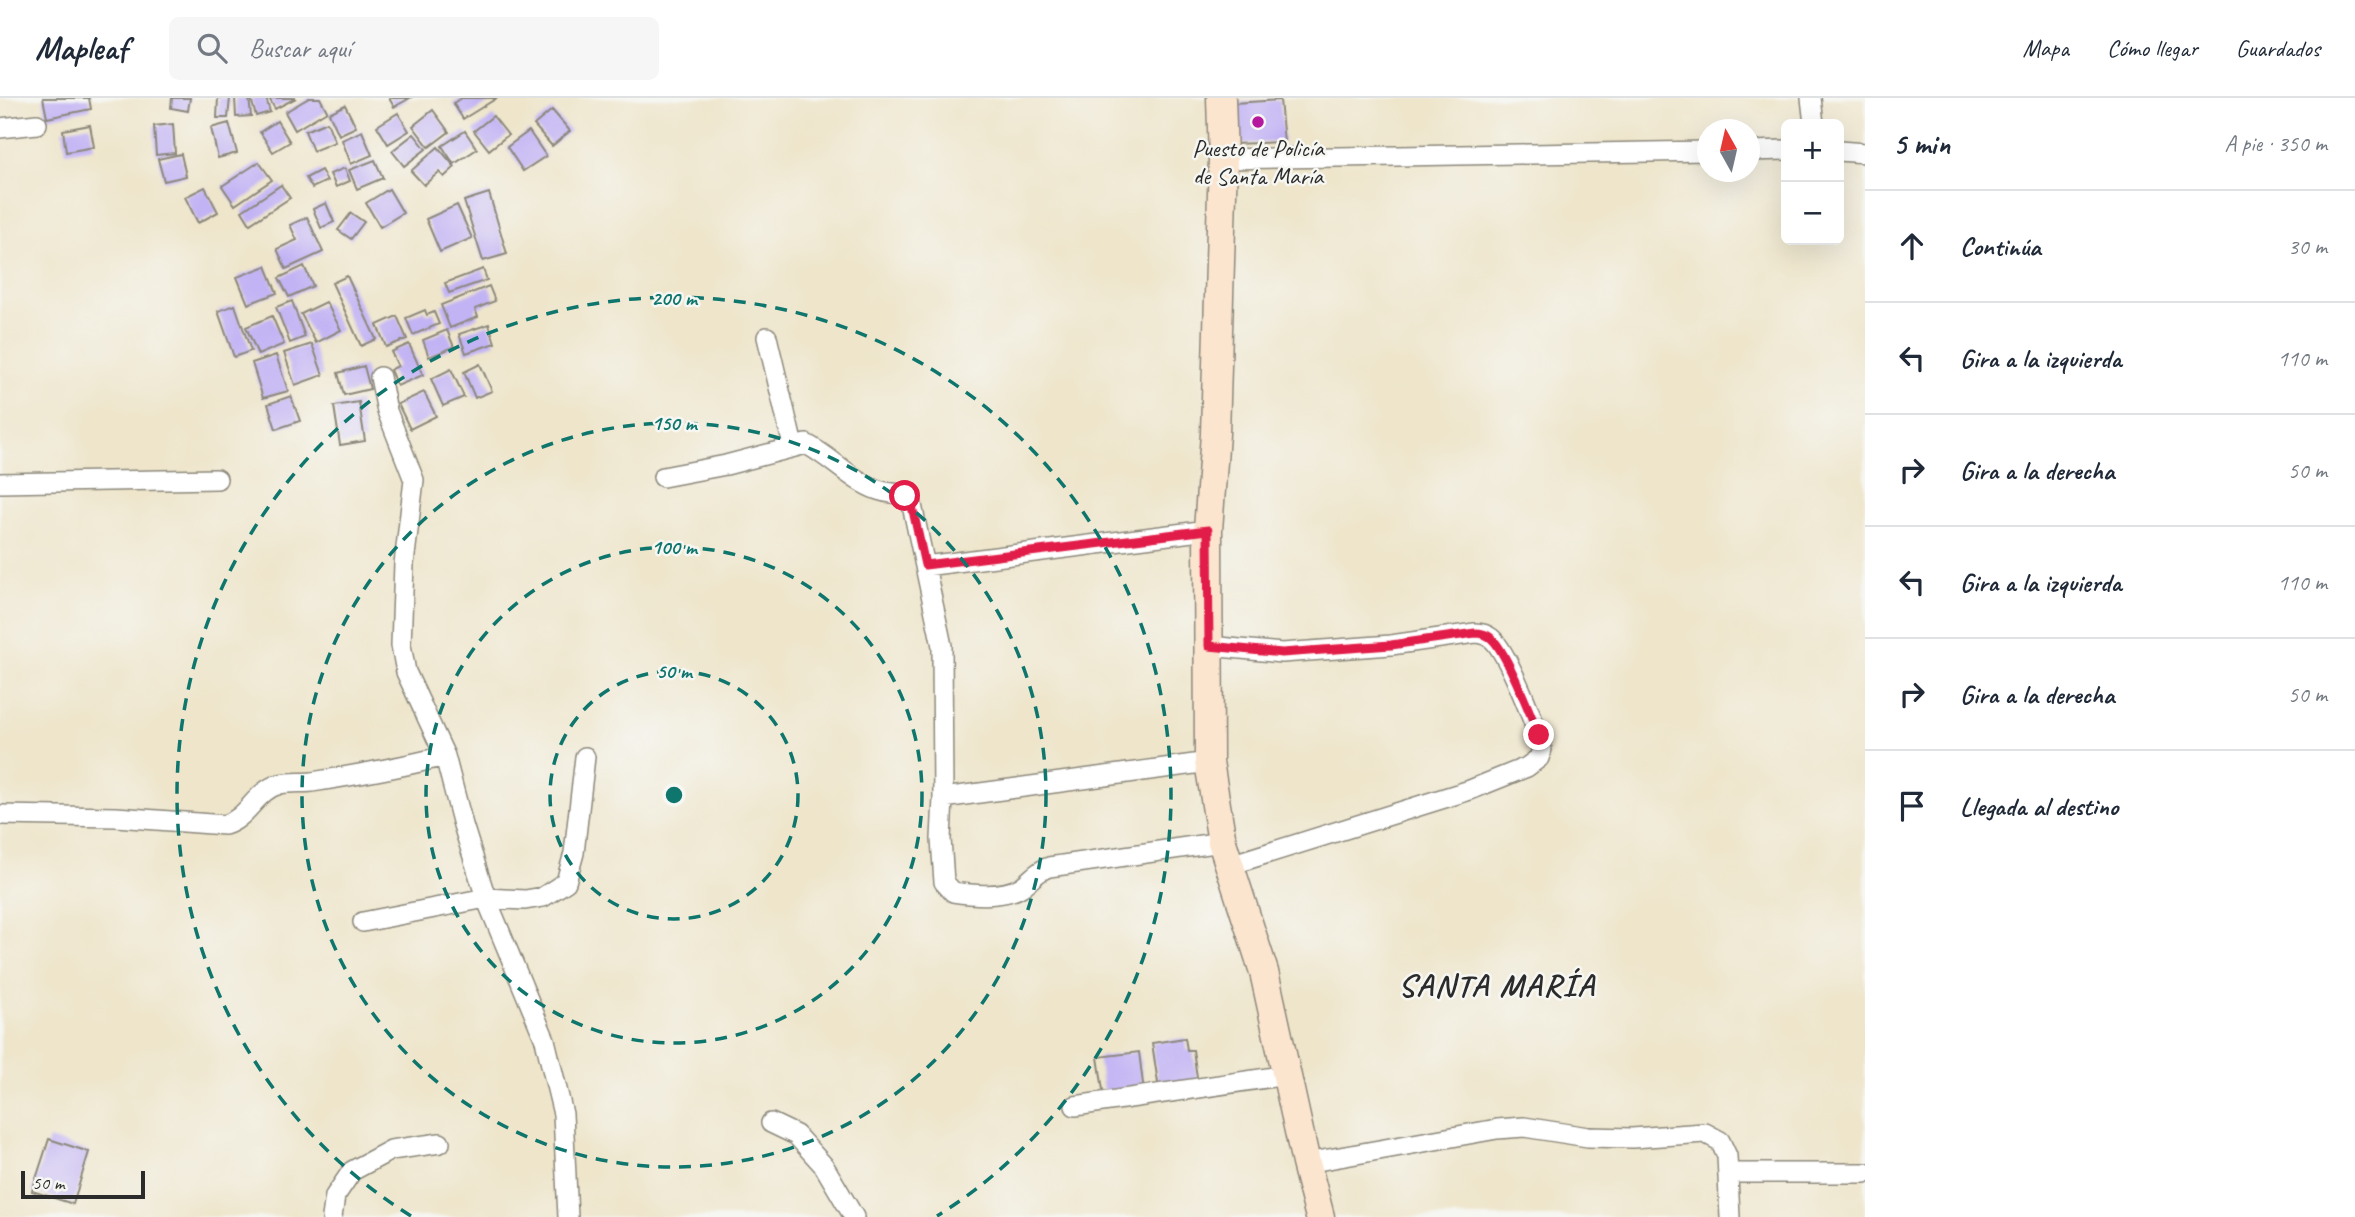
<!DOCTYPE html>
<html lang="es">
<head>
<meta charset="utf-8">
<style>
	:root { --surface:#fff; --page:#f6f6f7; --text:#1f2937; --muted:#747a83; --line:#e0e1e3 }
	body { margin:0; font-family:Caveat,sans-serif; background:var(--page); color:var(--text) }
	.controls { position:absolute; right:21px; top:21px; display:grid; overflow:hidden; border-radius:10px; box-shadow:0 7px 28px #0002 }
	.controls button { width:63px; height:63px; display:grid; place-items:center; padding:0; border:0; border-bottom:2px solid var(--line); background:var(--surface); color:var(--text); font:35px sans-serif }
	.compass { position:absolute; left:1697px; top:21px; width:63px; height:63px; border-radius:50%; background:var(--surface); box-shadow:0 7px 28px #0002; rotate:352deg }
	.scale { position:absolute; left:21px; bottom:18px; width:124px; box-sizing:border-box; padding-left:7px; border:4px solid #2b2b2b; border-top:0; font-size:19px; line-height:24px; white-space:nowrap; color:#2b2b2b; -webkit-text-stroke:5px #f6f6f2; paint-order:stroke }
	.stop { position:absolute; width:21px; height:21px; margin:-16px; border:5px solid #e11d48; border-radius:50%; background:#fff }
	.stop.end { background:#e11d48; border-color:#fff; box-shadow:0 2px 7px #0008 }
	.list { margin:0; padding:0; list-style:none }
	h2 { display:flex; justify-content:space-between; align-items:center; height:91px; margin:0; padding:0 28px; font-size:30px }
	h2 small { font-size:23px; font-weight:400; color:var(--muted) }
	.list li { display:grid; grid-template-columns:46px 1fr auto; gap:21px; align-items:center; box-sizing:border-box; height:112px; padding:0 28px; border-top:2px solid var(--line) }
	.list b { display:block; font-size:26px; white-space:nowrap }
	.list em { font-size:23px; font-style:normal; color:var(--muted) }
	.icon { flex:none; width:38px; height:38px; fill:none; stroke:currentColor; stroke-width:2; stroke-linecap:round; stroke-linejoin:round }
	.map { position:relative; flex:none; width:1865px; height:1119px; overflow:hidden }
	header { display:flex; align-items:center; gap:42px; box-sizing:border-box; height:98px; padding:0 35px; background:var(--surface); border-bottom:2px solid var(--line) }
	header strong { font-size:33px }
	nav { display:flex; gap:38px; margin-inline-start:auto; font-size:24px }
	.search { width:490px; height:63px; background:var(--page); display:flex; align-items:center; gap:18px; box-sizing:border-box; padding:0 24px; border-radius:10px; color:var(--muted); font-size:26px }
	main { display:flex }
	aside { flex:1; background:var(--surface) }
	.map>svg:first-child { display:block }
</style>
</head>
<body>
<header>
<strong>Mapleaf</strong>
<div class="search"><svg class="icon" aria-label="search" viewBox="0 0 24 24"><circle cx="10" cy="10" r="6"/><path d="M15 15l6 6"/></svg>Buscar aquí</div>
<nav><a>Mapa</a><a>Cómo llegar</a><a>Guardados</a></nav>
</header>
<main>
<div class="map">
<svg width="1865" height="1119" viewBox="0 0 1865 1119">
	<rect width="100%" height="100%" fill="#f6f6f2"/>
	<filter id="ink" filterUnits="userSpaceOnUse"><feTurbulence type="fractalNoise" baseFrequency=".0143" numOctaves="2"/><feDisplacementMap in="SourceGraphic" scale="14" xChannelSelector="R" yChannelSelector="G"/><feConvolveMatrix kernelMatrix="1 2 1 2 8 2 1 2 1" color-interpolation-filters="sRGB"/></filter>
	<filter id="wash" filterUnits="userSpaceOnUse"><feTurbulence type="fractalNoise" baseFrequency=".00686" numOctaves="4" result="noise"/><feDisplacementMap in="SourceGraphic" scale="28" xChannelSelector="R" yChannelSelector="G"/><feGaussianBlur stdDeviation="1.57" result="paint"/><feColorMatrix in="noise" values="0 0 0 0 0 0 0 0 0 0 0 0 0 0 0 0 0 1.4 0 .05"/><feComposite in="paint" operator="in"/></filter>
	<g filter="url(#wash)">
		<rect width="100%" height="100%" fill="#eee5cb"/>
		<g id="blocks">
			<path fill="#c2b3f4" d="M43,0H89L91,11L47,20Z
				M172,0H190L188,13L171,10Z
				M218,0H230L228,20H217Z
				M235,0H249L251,18L236,19Z
				M256,0H266L270,14L256,18L251,1Z
				M269,0H296L275,11Z
				M309,0H320L327,13L295,32L285,14Z
				M389,0H410L394,9Z
				M462,0H497L463,21L453,5Z
				M1280,2L1284,44L1233,46L1234,5Z
				M345,7L356,29L339,37L329,15Z
				M433,12L449,34L429,49L413,28Z
				M552,12L570,33L552,48L534,27Z
				M398,15L409,33L388,46L377,28Z
				M493,18L508,37L489,52L474,33Z
				M277,23L290,44L273,54L260,34Z
				M327,24L335,44L313,53L305,33Z
				M229,25L237,55L218,60L211,30Z
				M173,26L175,55L156,57L154,28Z
				M90,27L94,49L66,54L63,32Z
				M362,33L372,57L351,66L342,42Z
				M465,33L477,51L454,66L442,48Z
				M529,33L546,58L523,73L507,49Z
				M414,36L426,51L404,68L392,53Z
				M438,49L455,69L444,79L439,74L424,87L411,73Z
				M181,56L186,78L164,83L158,61Z
				M375,62L383,80L357,91L349,72Z
				M259,64L272,82L235,107L222,88Z
				M345,70L350,83L336,89L330,76Z
				M321,72L327,83L312,90L306,80Z
				M281,87L290,100L250,126L242,113Z
				M205,89L218,114L198,125L185,99Z
				M389,91L403,115L380,129L366,105Z
				M489,95L507,156L483,163L464,103Z
				M326,105L334,124L321,130L313,111Z
				M457,107L472,140L440,154L426,121Z
				M351,115L364,124L351,141L338,132Z
				M307,119L323,154L286,171L277,151L297,142L290,127Z
				M266,168L277,195L248,206L237,179Z
				M304,168L313,188L289,199L279,180Z
				M483,171L487,182L449,195L445,185Z
				M347,178L376,241L361,248L332,185Z
				M489,188L495,203L475,211L478,219L450,230L441,207Z
				M292,203L305,239L290,245L276,209Z
				M326,204L341,232L316,245L301,216Z
				M235,207L251,253L234,259L218,213Z
				M425,212L427,217L434,214L439,226L413,237L406,220Z
				M272,218L284,246L258,257L246,229Z
				M397,218L407,241L386,249L377,227Z
				M489,226L495,245L466,255L459,236Z
				M447,232L454,249L429,259L423,242Z
				M312,246L323,277L295,287L284,255Z
				M409,246L423,277L397,288L390,272L398,268L391,254Z
				M276,257L288,293L263,300L252,265Z
				M480,266L492,293L475,300L464,274Z
				M364,268L370,291L344,297L338,275Z
				M451,271L464,299L443,308L431,281Z
				M424,294L436,318L410,331L398,306Z
				M291,298L300,323L276,331L268,306Z
				M359,304L365,343L340,347L334,308Z
				M1185,940L1187,952H1193L1198,986L1159,992L1152,945Z
				M1139,954L1144,994L1104,999L1098,959Z
				M49,1041L89,1054L73,1106L32,1093Z"/>
		</g>
	</g>
	<g filter="url(#ink)">
		<use href="#blocks" fill-opacity="0" stroke="#8c887b" stroke-width="2"/>
		<g fill="none" stroke-linecap="round" stroke-linejoin="round">
			<g stroke="#8c887b" stroke-width="22">
				<path id="street" d="M1811,0L1814,26
					M0,30L37,26
					M1750,53L1786,52
					M1839,53L1865,55
					M1223,61L1708,53
					M767,239L793,348
					M380,279L387,313L414,382L404,466L401,547L406,574L445,658L463,727L486,800L545,942L563,1016L568,1119
					M663,379L726,367L806,346C831,359 852,383 878,392C895,398 900,391 912,407L942,548L943,700L941,741L944,784L953,794C973,797 1003,800 1021,789C1032,782 1036,773 1049,769L1222,744
					M0,385L217,381
					M925,468L1208,432
					M1209,548L1282,555L1391,547L1475,535C1481,535 1486,536 1491,540C1507,552 1537,630 1542,651L1539,660L1527,669L1470,692L1230,767
					M943,700L1209,664
					M0,717L116,719L225,727C248,720 256,692 280,686C290,684 302,685 312,684C357,677 401,669 445,658
					M363,824L486,800L525,802L543,799L566,784L574,755L585,659
					M1075,1008L1287,977
					M771,1025L796,1037L824,1068L854,1119
					M1306,1065L1497,1031L1524,1029L1588,1039L1632,1040L1705,1035L1720,1043L1727,1058L1730,1119
					M1728,1075H1865
					M332,1119L335,1098L352,1073L391,1052L440,1045"/>
			</g>
			<g stroke="#8c887b" stroke-width="31">
				<path id="secondary" d="M1221,0L1223,61L1215,336L1208,432L1209,664L1222,744L1264,874L1306,1065L1320,1119"/>
			</g>
			<use href="#street" stroke="#fff" stroke-width="19"/>
			<use href="#secondary" stroke="#fce5cf" stroke-width="28"/>
		</g>
	</g>
	<g fill="none" stroke-linecap="round" stroke-linejoin="round" filter="url(#ink)">
		<path stroke="#e11d48" stroke-width="9" d="M905,398L912,408L925,467L1208,432L1209,548L1282,555L1391,547L1475,535C1482,535 1486,536 1491,540C1506,552 1530,616 1539,637"/>
	</g>
	<g fill="none" stroke="#0f766e" stroke-width="3.5" stroke-dasharray="12 9">
		<circle cx="674" cy="697" r="124"/>
		<circle cx="674" cy="697" r="248"/>
		<circle cx="674" cy="697" r="372"/>
		<path d="M411 1118A497 497 0 1 1 937 1118"/>
	</g>
	<circle fill="#b5179e" stroke="#f6f6f2" stroke-width="2.5" cx="1258" cy="24" r="7"/>
	<g text-anchor="middle" dominant-baseline="central" stroke-width="5" stroke-linejoin="round" paint-order="stroke">
		<g font-size="24" fill="#2b2b2b" stroke="#f6f6f2">
			<text x="1258" y="50">Puesto de Policía<tspan x="1258" dy="28">de Santa María</tspan></text>
		</g>
		<g font-size="32" font-weight="bold" letter-spacing="2" fill="#2b2b2b" stroke="#f6f6f2">
			<text x="1497" y="887">SANTA MARÍA</text>
		</g>
	</g>
	<circle cx="674" cy="697" r="10" fill="#0f766e" stroke="#f6f6f2" stroke-width="3.5"/>
	<g font-size="21" text-anchor="middle" font-weight="bold" fill="#0f766e" stroke="#f6f6f2" stroke-width="5" stroke-linejoin="round" paint-order="stroke">
		<text x="674" y="207">200 m</text>
		<text x="674" y="332">150 m</text>
		<text x="674" y="456">100 m</text>
		<text x="674" y="580">50 m</text>
	</g>
</svg>
<div class="controls">
<button>+</button>
<button>−</button>
</div>
<svg class="compass" viewBox="-18 -18 36 36"><path d="M0-13l5 13h-10z" fill="#e53935"/><path d="M0 13l5-13h-10z" fill="#747a83"/></svg>
<div class="scale">50 m</div>
<div class="stop" style="left:905px;top:398px"></div>
<div class="stop end" style="left:1539px;top:637px"></div>
</div>
<aside>
<h2>5 min<small>A pie · 350 m</small></h2>
<ul class="list">
<li><svg class="icon" aria-label="ahead" viewBox="0 0 24 24"><path d="M12 20V5M6 11l6-6 6 6"/></svg><div><b>Continúa</b></div><em>30 m</em></li>
<li><svg class="icon" aria-label="left" viewBox="0 0 24 24"><path d="M17 20v-9H6M10 6l-5 5 5 5"/></svg><div><b>Gira a la izquierda</b></div><em>110 m</em></li>
<li><svg class="icon" aria-label="right" viewBox="0 0 24 24"><path d="M7 20v-9h11M14 6l5 5-5 5"/></svg><div><b>Gira a la derecha</b></div><em>50 m</em></li>
<li><svg class="icon" aria-label="left" viewBox="0 0 24 24"><path d="M17 20v-9H6M10 6l-5 5 5 5"/></svg><div><b>Gira a la izquierda</b></div><em>110 m</em></li>
<li><svg class="icon" aria-label="right" viewBox="0 0 24 24"><path d="M7 20v-9h11M14 6l5 5-5 5"/></svg><div><b>Gira a la derecha</b></div><em>50 m</em></li>
<li><svg class="icon" aria-label="arrive" viewBox="0 0 24 24"><path d="M6 21V4h12l-3 4 3 4H6"/></svg><div><b>Llegada al destino</b></div></li>
</ul>
</aside>
</main>
</body>
</html>
